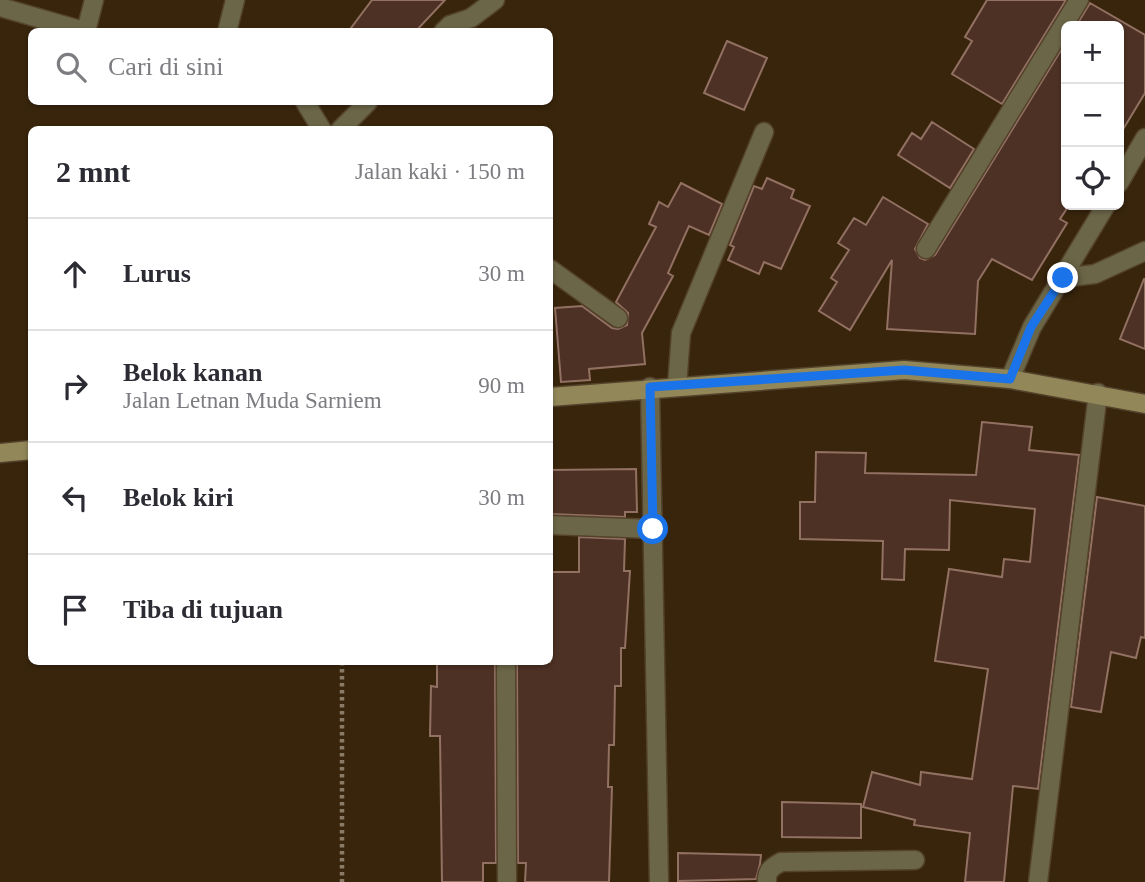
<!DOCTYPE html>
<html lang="id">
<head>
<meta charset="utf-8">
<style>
	:root { --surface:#fff; --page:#f7f7f7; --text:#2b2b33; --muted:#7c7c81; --line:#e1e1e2 }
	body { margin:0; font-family:"Times New Roman",serif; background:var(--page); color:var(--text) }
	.controls { position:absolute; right:21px; top:21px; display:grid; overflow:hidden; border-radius:10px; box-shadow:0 2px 5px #0004 }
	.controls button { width:63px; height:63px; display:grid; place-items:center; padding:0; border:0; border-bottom:2px solid var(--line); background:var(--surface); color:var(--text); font:35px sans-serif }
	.stop { position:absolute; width:21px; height:21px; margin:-16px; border:5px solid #1a73e8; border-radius:50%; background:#fff }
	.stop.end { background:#1a73e8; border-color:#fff; box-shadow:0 2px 7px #0008 }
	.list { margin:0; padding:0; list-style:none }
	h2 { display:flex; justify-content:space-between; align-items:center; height:91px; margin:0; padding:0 28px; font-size:30px }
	h2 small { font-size:23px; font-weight:400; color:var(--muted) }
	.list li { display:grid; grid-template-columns:46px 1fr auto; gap:21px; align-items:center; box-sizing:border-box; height:112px; padding:0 28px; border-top:2px solid var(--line) }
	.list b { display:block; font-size:26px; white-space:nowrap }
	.list p { margin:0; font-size:23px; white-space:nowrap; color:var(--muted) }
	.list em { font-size:23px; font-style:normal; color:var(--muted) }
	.icon { flex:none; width:38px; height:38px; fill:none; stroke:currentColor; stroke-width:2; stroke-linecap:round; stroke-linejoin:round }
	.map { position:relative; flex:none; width:1145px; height:882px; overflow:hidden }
	.search { position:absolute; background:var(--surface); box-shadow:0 2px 5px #0004; left:28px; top:28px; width:525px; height:77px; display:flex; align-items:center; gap:18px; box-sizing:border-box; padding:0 24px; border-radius:10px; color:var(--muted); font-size:26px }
	.panel { position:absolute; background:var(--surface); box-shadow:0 2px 5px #0004; left:28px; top:126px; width:525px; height:539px; border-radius:10px }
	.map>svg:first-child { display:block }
</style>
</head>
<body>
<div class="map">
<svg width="1145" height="882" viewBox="0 0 1145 882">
	<rect width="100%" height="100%" fill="#38250c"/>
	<path fill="#4d3124" stroke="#927163" stroke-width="2" d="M372,0H445L415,32H348Z
		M987,0H1066L1002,104L952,74L972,41L965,37Z
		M1090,3L1145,35V93L1119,136V26H1076Z
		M727,41L767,58L744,110L704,93Z
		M1066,42V210L1060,219L1067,223L1032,280L992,259L978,281L975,334L887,329L892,260L850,330L819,311L837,282L831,278L849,250L838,243L854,218L866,225L883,197L928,224L915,249L920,258L925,260L935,255Z
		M932,122L974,149L950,188L898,155L912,133L921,139Z
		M767,178L794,190L791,198L810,206L781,269L764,262L759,274L728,260L734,247L730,245L754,186L762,189Z
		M681,183L722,204L709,235L689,226L668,273L673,276L642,333L645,364L589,369L590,380L561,382L555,308L582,306L612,328L618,329L627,325L628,313L616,302L656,227L649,224L659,202L668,207Z
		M1144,279H1145V349L1120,339Z
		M982,422L1032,427L1029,450L1079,455L1038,789L1013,786L1004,882H965L970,833L914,825L915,820L863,807L872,772L920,785L921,772L972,779L988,669L935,661L949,569L1002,577L1004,559L1030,562L1035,509L950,500L949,550L905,549L904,580L882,579L883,541L800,539V502H815L816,452L866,453L865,473L976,475Z
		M636,469L637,512H625V517L550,514V470Z
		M1097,497L1145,506V638L1141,637L1136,658L1111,652L1101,712L1071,707Z
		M579,537L625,539L624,571H630L625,648H621V686H615L614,745H609L608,787H612L609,882H525L526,863H518L517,662H550V572H579Z
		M437,662H495L496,863H483V882H442L440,736H430L431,686L437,687Z
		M782,802L861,804V838L782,837Z
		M678,853L761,855L760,864L756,879L678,881Z"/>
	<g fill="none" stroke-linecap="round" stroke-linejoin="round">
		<g stroke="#54422b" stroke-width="21">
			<path id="minor" d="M0,7L87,32
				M86,31L94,0
				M227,32L235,0
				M443,32L450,25L471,18L495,0
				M305,102L322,130
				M340,130L368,102
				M1119,183L1145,138
				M926,249L1079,0
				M550,269L618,318
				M1063,278L1095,274L1145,251
				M1010,379L1032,327L1106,205
				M677,386L681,333L764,132
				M650,387L659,882
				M550,525L653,529
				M506,662L507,882
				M767,882C766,871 772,867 781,862L915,860
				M1038,882L1098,393"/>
		</g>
		<g stroke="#54422b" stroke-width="21">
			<path id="secondary" d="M550,397L904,370L1010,379L1145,404
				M0,453L32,450"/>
		</g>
		<path stroke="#8a7b66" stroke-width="4.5" stroke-dasharray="3.5 3.5" stroke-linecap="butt" d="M342,662V882"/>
		<use href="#minor" stroke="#6c6648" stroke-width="18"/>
		<use href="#secondary" stroke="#918758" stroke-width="18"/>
	</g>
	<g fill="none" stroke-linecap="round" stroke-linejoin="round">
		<path stroke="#1a73e8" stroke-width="9" d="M653,529L650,387L904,370L1010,379L1031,327L1063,278"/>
	</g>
</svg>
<div class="controls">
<button>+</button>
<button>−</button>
<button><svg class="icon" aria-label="locate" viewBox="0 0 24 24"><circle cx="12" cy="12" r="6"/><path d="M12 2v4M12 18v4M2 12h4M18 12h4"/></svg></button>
</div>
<div class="stop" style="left:653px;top:529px"></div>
<div class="stop end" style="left:1063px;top:278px"></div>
<div class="search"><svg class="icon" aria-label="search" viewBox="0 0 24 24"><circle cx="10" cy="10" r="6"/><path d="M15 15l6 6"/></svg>Cari di sini</div>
<section class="panel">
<h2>2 mnt<small>Jalan kaki · 150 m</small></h2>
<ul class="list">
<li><svg class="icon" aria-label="ahead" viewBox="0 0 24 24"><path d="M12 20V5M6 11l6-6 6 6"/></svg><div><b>Lurus</b></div><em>30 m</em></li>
<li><svg class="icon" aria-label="right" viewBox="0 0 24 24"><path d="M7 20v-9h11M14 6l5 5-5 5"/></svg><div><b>Belok kanan</b><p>Jalan Letnan Muda Sarniem</p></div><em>90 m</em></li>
<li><svg class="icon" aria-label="left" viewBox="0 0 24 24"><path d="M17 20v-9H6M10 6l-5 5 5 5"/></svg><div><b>Belok kiri</b></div><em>30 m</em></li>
<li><svg class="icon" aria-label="arrive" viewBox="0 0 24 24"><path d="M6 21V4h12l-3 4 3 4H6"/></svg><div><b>Tiba di tujuan</b></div></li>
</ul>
</section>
</div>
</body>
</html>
